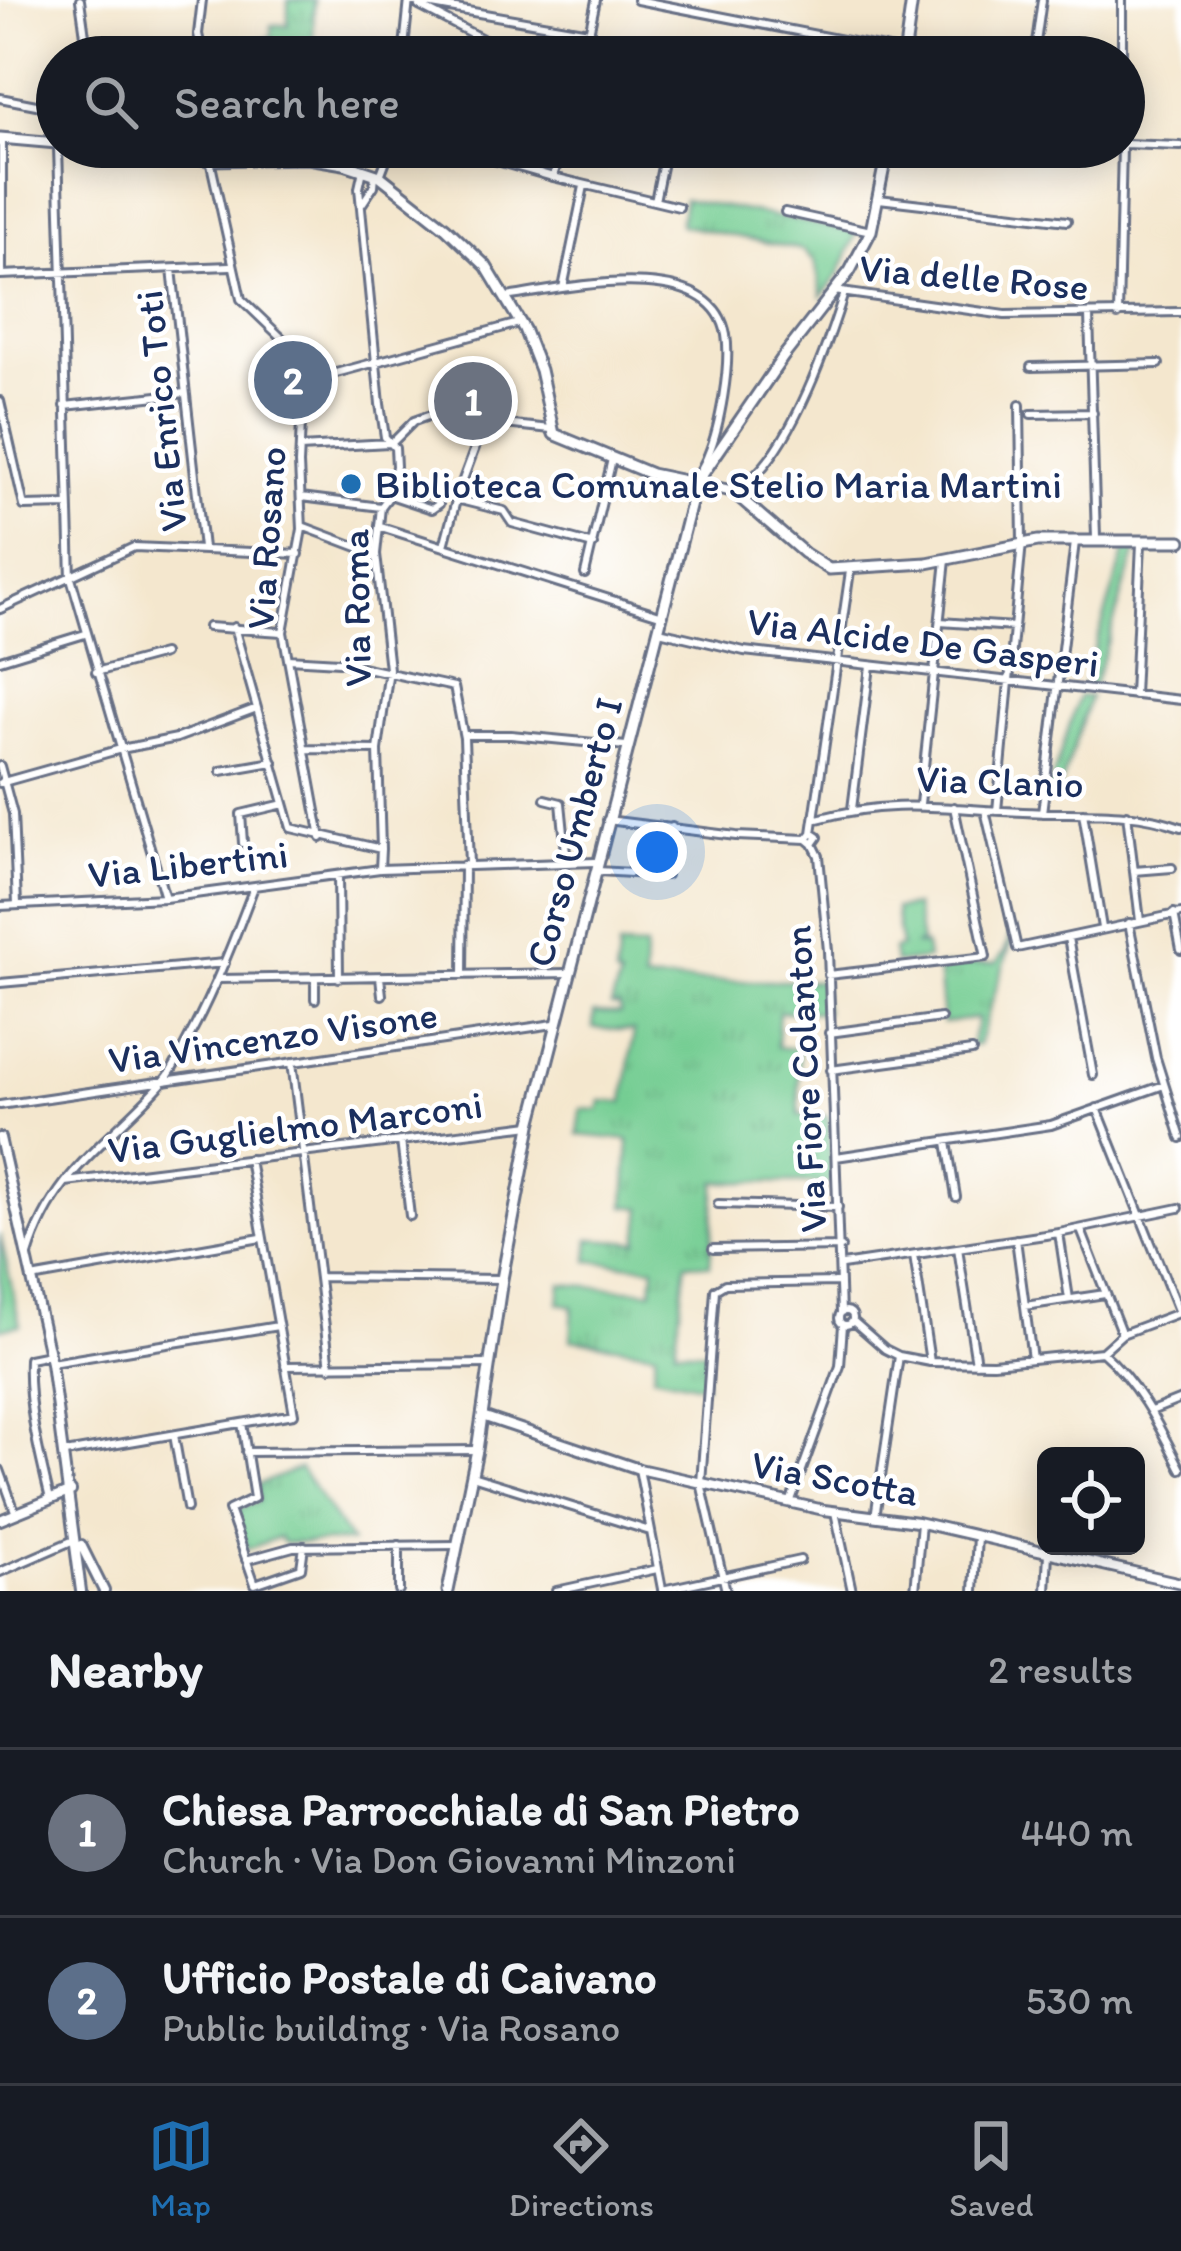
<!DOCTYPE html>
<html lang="en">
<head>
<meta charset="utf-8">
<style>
	:root { --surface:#171b24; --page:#242831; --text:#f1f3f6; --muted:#9ea1a6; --line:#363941; --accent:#1f6fb2 }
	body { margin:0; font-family:Itim,sans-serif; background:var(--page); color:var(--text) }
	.controls { position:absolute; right:36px; bottom:36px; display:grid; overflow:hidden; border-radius:18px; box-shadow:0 6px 30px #0003 }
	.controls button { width:108px; height:108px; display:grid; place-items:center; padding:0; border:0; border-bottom:3px solid var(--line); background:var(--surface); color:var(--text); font:60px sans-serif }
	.you { position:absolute; left:657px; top:852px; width:42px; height:42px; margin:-30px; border:9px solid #fff; border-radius:50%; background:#1a73e8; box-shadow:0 0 0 18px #1a73e833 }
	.badge { display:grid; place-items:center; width:78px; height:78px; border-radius:50%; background:var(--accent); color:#fff; font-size:39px; font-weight:700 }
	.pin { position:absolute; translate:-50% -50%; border:6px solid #fff; box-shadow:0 3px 12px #0006 }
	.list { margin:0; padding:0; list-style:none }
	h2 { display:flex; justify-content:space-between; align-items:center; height:156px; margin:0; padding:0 48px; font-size:51px }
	h2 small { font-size:39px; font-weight:400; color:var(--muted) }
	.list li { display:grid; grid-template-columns:78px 1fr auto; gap:36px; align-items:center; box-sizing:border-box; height:168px; padding:0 48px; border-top:3px solid var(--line) }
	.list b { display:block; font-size:45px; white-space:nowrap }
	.list p { margin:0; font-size:39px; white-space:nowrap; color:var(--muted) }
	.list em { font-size:39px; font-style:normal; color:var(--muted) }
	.icon { flex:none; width:66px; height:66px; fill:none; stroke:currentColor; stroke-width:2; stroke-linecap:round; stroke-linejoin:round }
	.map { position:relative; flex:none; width:1181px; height:1591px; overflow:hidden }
	.search { position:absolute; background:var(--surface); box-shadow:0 6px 30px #0003; left:36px; right:36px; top:36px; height:132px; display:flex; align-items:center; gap:30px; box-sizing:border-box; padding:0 42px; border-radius:66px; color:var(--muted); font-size:45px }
	.sheet { height:492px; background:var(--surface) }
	nav { display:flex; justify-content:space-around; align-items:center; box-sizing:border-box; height:168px; border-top:3px solid var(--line); background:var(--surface); font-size:33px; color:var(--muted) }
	nav a { display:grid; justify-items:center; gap:6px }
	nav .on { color:var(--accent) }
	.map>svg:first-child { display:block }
</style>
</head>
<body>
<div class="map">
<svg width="1181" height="1591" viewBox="0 0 1181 1591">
	<defs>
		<pattern id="grass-tufts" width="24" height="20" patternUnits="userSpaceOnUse" patternTransform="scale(3)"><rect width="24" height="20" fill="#75cd93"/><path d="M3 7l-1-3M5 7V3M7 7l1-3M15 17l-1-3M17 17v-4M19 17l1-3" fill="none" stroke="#65b081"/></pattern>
	</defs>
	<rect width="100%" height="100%" fill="#fff"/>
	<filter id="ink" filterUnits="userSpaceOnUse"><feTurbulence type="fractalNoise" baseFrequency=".00833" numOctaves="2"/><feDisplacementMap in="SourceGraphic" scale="24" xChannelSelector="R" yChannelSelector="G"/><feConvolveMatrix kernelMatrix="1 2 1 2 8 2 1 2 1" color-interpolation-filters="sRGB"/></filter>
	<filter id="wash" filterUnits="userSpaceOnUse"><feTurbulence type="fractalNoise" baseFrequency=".004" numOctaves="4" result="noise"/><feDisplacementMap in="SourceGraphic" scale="48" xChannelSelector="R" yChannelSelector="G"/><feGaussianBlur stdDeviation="2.7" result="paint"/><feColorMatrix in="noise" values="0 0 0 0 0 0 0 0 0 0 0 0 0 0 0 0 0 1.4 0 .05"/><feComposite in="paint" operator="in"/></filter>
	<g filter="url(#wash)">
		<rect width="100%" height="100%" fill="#f4e7ce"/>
		<path fill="url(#grass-tufts)" stroke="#487e78" stroke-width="3" d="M288,0H314L313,57H230L235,43L271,38L272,25H288Z
			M684,199L857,232L839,274L822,296L815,261L803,250L680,225Z
			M1126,548H1137L1094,685L1084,683Z
			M1079,696L1090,697L1059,791H1048Z
			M1010,934L1011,943L978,1045L970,1046L978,1018L943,1023L938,967L996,963L1005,951Z
			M619,947L645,948L644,981H820L825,1012H779L777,1047L799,1049V1115L828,1116L832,1183L716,1182L710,1265L686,1263L675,1349L706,1351L705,1386L653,1375L656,1352L571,1339L573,1306L559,1303L561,1284L652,1291L654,1267L588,1261L590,1239L638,1242L642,1208L625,1206L629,1140L578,1135L581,1109L599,1110L601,1101L624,1102L634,1031L593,1028L594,1013L620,1014V1007L611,1006L620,978L615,976Z
			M300,1468L351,1542L283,1543L279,1537L248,1549L234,1511L259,1501L257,1485Z"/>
		<path fill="#75cd93" stroke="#487e78" stroke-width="3" d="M915,906L921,943L914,945H925L927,959L895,963L893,949L901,947L895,909Z
			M0,1234L20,1325L0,1329Z"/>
	</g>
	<g filter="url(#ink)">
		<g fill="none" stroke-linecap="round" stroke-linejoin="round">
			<g stroke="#676f85" stroke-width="12">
				<path id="minor" d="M80,0L88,57
					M202,0L198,34L203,57
					M637,0L904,52
					M409,1L589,32
					M419,6L517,57
					M1036,43L1094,55
					M403,57L409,0
					M584,57L596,0
					M1034,57L1042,0
					M1122,57V0
					M0,98L57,109
					M2,140V275
					M1124,144L1181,146
					M58,147L71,578L165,898
					M448,147L553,177L679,207
					M210,160L241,299L287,343L296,357L303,382L299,464L302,529L283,632L321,838
					M363,170L359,188L380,404L385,437L395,448L396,466L390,495L381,507L376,554L389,669L378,750L381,849
					M380,176L391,147
					M553,177L562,147
					M879,199L1067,221
					M655,201L666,147
					M362,204L374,186L375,175
					M785,212L871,231
					M172,269L203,548
					M0,275L230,266
					M563,288L584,186
					M834,291L1005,315L1181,312
					M506,297C560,289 712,253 726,335C731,365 720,427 708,455C705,464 699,471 696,480
					M1089,315L1096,538
					M1118,315L1122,147
					M1031,367L1159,364
					M303,382L519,323
					M0,401L24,506L68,505
					M65,406L185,393
					M1031,414L1093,413
					M392,443L414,421L428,416L551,429
					M300,448L389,443
					M732,491C785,470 827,347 844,293
					M390,495L432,509L439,504L436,496L392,482
					M301,497L381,507
					M456,499L504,511L512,523L593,545
					M302,526L376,554
					M381,527L663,616
					M444,546L458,493L485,421
					M585,574L612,459
					M0,609L134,547L299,554
					M940,622L1014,627
					M208,627L282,632
					M234,627L291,828L381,849L380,869
					M659,631L744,651L1181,700
					M288,659L339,662L454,687L464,738L469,864
					M0,660L85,634
					M96,672L163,654
					M1134,695L1141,543
					M464,735H511L626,746
					M305,749L378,750
					M0,766L13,814L17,904
					M221,771L273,762
					M0,783L121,749L177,738L257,708
					M545,799L561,803L567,863
					M920,804L946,560
					M852,809L870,666
					M985,810L1017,948L1181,913
					M997,811L1022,542L1020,405
					M1042,813L1075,542
					M1083,813L1102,928
					M1127,814L1140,921
					M817,819C894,798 945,809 1023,812C1077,815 1129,808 1181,827
					M607,820L736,836L807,839
					M812,833L850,571
					M812,833L818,837L813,844L807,839Z
					M243,843L241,814L284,804
					M813,844L819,856L828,951L841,1313
					M598,871L666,875L672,827
					M1134,871L1172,868
					M338,875L339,978
					M0,906L165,898L380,869L596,862
					M1174,913L1181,950
					M1129,923L1156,1058L1181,1138
					M1068,938L1093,1075
					M463,975L464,865
					M828,975L986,957L954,807
					M380,977L382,995
					M315,978V999
					M219,979L568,973
					M0,983L225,963
					M829,1033L941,1018
					M292,1062L330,1367
					M831,1070L972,1051
					M0,1105L554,1024
					M1097,1108L1179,1313
					M401,1141L410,1216
					M947,1142L956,1197
					M836,1157L1051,1125L1164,1085
					M66,1182L531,1125
					M718,1204L838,1207
					M1081,1230L1121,1332
					M1059,1233L1069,1299
					M1016,1239L1032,1359
					M958,1248L976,1363
					M713,1249L841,1247
					M28,1255C54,1170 109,1143 164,1081C174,1070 180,1054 187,1041C214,991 234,940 254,887
					M914,1255L930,1362
					M842,1265L1059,1233L1179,1208
					M320,1277L502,1279
					M31,1278L261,1238
					M1025,1306L1105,1294
					M839 1318a7 7 0 1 1 14 0a7 7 0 1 1-14 0Z
					M853,1321L885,1349L899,1356L930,1362L993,1363L1102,1352L1122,1334L1181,1312
					M1102,1352C1139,1384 1159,1426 1181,1469
					M49,1355L29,1359C27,1407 39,1453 50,1499
					M51,1363L278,1326
					M285,1366L490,1364
					M1151,1411L1181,1399
					M242,1423L254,1498L229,1510L255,1584L301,1568L304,1546
					M174,1435L187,1508
					M246,1452L477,1450
					M65,1453L294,1414L249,1159
					M639,1469L662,1589
					M0,1470L16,1514
					M472,1476L650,1531
					M790,1503L840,1366L843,1325
					M835,1512L852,1591
					M875,1517L899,1356
					M399,1545V1591
					M246,1560L293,1547L457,1545
					M0,1572L74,1540
					M662,1590L800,1560
					M556,1591L657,1569
					M726,1591L701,1483L715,1290L725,1284L839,1282
					M915,1591L921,1523
					M974,1591L977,1536
					M1046,1591L1048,1553"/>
			</g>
			<g stroke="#676f85" stroke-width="14">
				<path id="tertiary" d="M0,1138L51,1363L81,1591
					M482,1416L639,1469L824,1510L917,1522L1181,1583
					M0,1520L71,1491
					M81,1545L104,1591"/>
			</g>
			<g stroke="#676f85" stroke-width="15">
				<path id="secondary" d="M904,57L912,0
					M0,138L57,143
					M122,147L210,160L308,158L344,164L380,176L446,228L486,266L524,329L540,370L554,434L651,474L732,491L804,553L829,569L927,563L1038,541H1181
					M448,1591L477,1450L502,1279L531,1125L696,484L783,357L850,271L871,231L888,147"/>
			</g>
			<use href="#minor" stroke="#fff" stroke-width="6"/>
			<use href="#tertiary" stroke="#fff" stroke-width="8"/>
			<use href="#secondary" stroke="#fff" stroke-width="9"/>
		</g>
	</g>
	<circle fill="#1f6fb2" stroke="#fff" stroke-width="4.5" cx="351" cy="484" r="12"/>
	<g text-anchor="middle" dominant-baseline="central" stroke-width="9" stroke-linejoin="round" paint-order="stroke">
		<g font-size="39" fill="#1b2f5e" stroke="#fff">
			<text transform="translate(974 277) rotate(5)">Via delle Rose</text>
			<text transform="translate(161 411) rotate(-96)">Via Enrico Toti</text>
			<text transform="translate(266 538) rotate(-86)">Via Rosano</text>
			<text transform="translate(356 608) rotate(-91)">Via Roma</text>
			<text transform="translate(923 642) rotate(7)">Via Alcide De Gasperi</text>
			<text transform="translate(1000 781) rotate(2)">Via Clanio</text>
			<text transform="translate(574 832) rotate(-75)">Corso Umberto I</text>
			<text transform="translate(188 864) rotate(-6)">Via Libertini</text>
			<text transform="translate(273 1037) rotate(-8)">Via Vincenzo Visone</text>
			<text transform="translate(805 1079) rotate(-93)">Via Fiore Colanton</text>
			<text transform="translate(295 1127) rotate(-7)">Via Guglielmo Marconi</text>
			<text transform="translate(835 1478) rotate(10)">Via Scotta</text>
		</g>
		<g font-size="39" fill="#1b2f5e" stroke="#fff" text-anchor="start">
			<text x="375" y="484">Biblioteca Comunale Stelio Maria Martini</text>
		</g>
	</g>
</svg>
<div class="controls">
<button><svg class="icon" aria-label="locate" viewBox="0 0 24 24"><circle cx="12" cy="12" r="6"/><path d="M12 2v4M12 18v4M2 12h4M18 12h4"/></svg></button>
</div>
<div class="you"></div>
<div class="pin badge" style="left:473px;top:401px;background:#6b7280">1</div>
<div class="pin badge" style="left:293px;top:380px;background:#5c6f8a">2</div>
<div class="search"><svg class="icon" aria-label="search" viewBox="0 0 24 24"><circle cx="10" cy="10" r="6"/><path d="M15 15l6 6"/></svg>Search here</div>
</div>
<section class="sheet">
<h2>Nearby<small>2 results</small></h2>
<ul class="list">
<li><span class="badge" style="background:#6b7280">1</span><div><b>Chiesa Parrocchiale di San Pietro</b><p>Church · Via Don Giovanni Minzoni</p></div><em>440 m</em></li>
<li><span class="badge" style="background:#5c6f8a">2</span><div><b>Ufficio Postale di Caivano</b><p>Public building · Via Rosano</p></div><em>530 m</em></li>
</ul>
</section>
<nav>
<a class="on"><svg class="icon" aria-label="map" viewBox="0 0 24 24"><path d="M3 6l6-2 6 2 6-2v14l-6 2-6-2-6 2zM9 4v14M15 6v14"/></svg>Map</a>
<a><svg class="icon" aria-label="directions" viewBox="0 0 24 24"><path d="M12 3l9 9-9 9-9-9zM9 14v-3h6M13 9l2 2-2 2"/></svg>Directions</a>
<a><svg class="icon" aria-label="saved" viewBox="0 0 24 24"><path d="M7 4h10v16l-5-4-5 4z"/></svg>Saved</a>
</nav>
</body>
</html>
